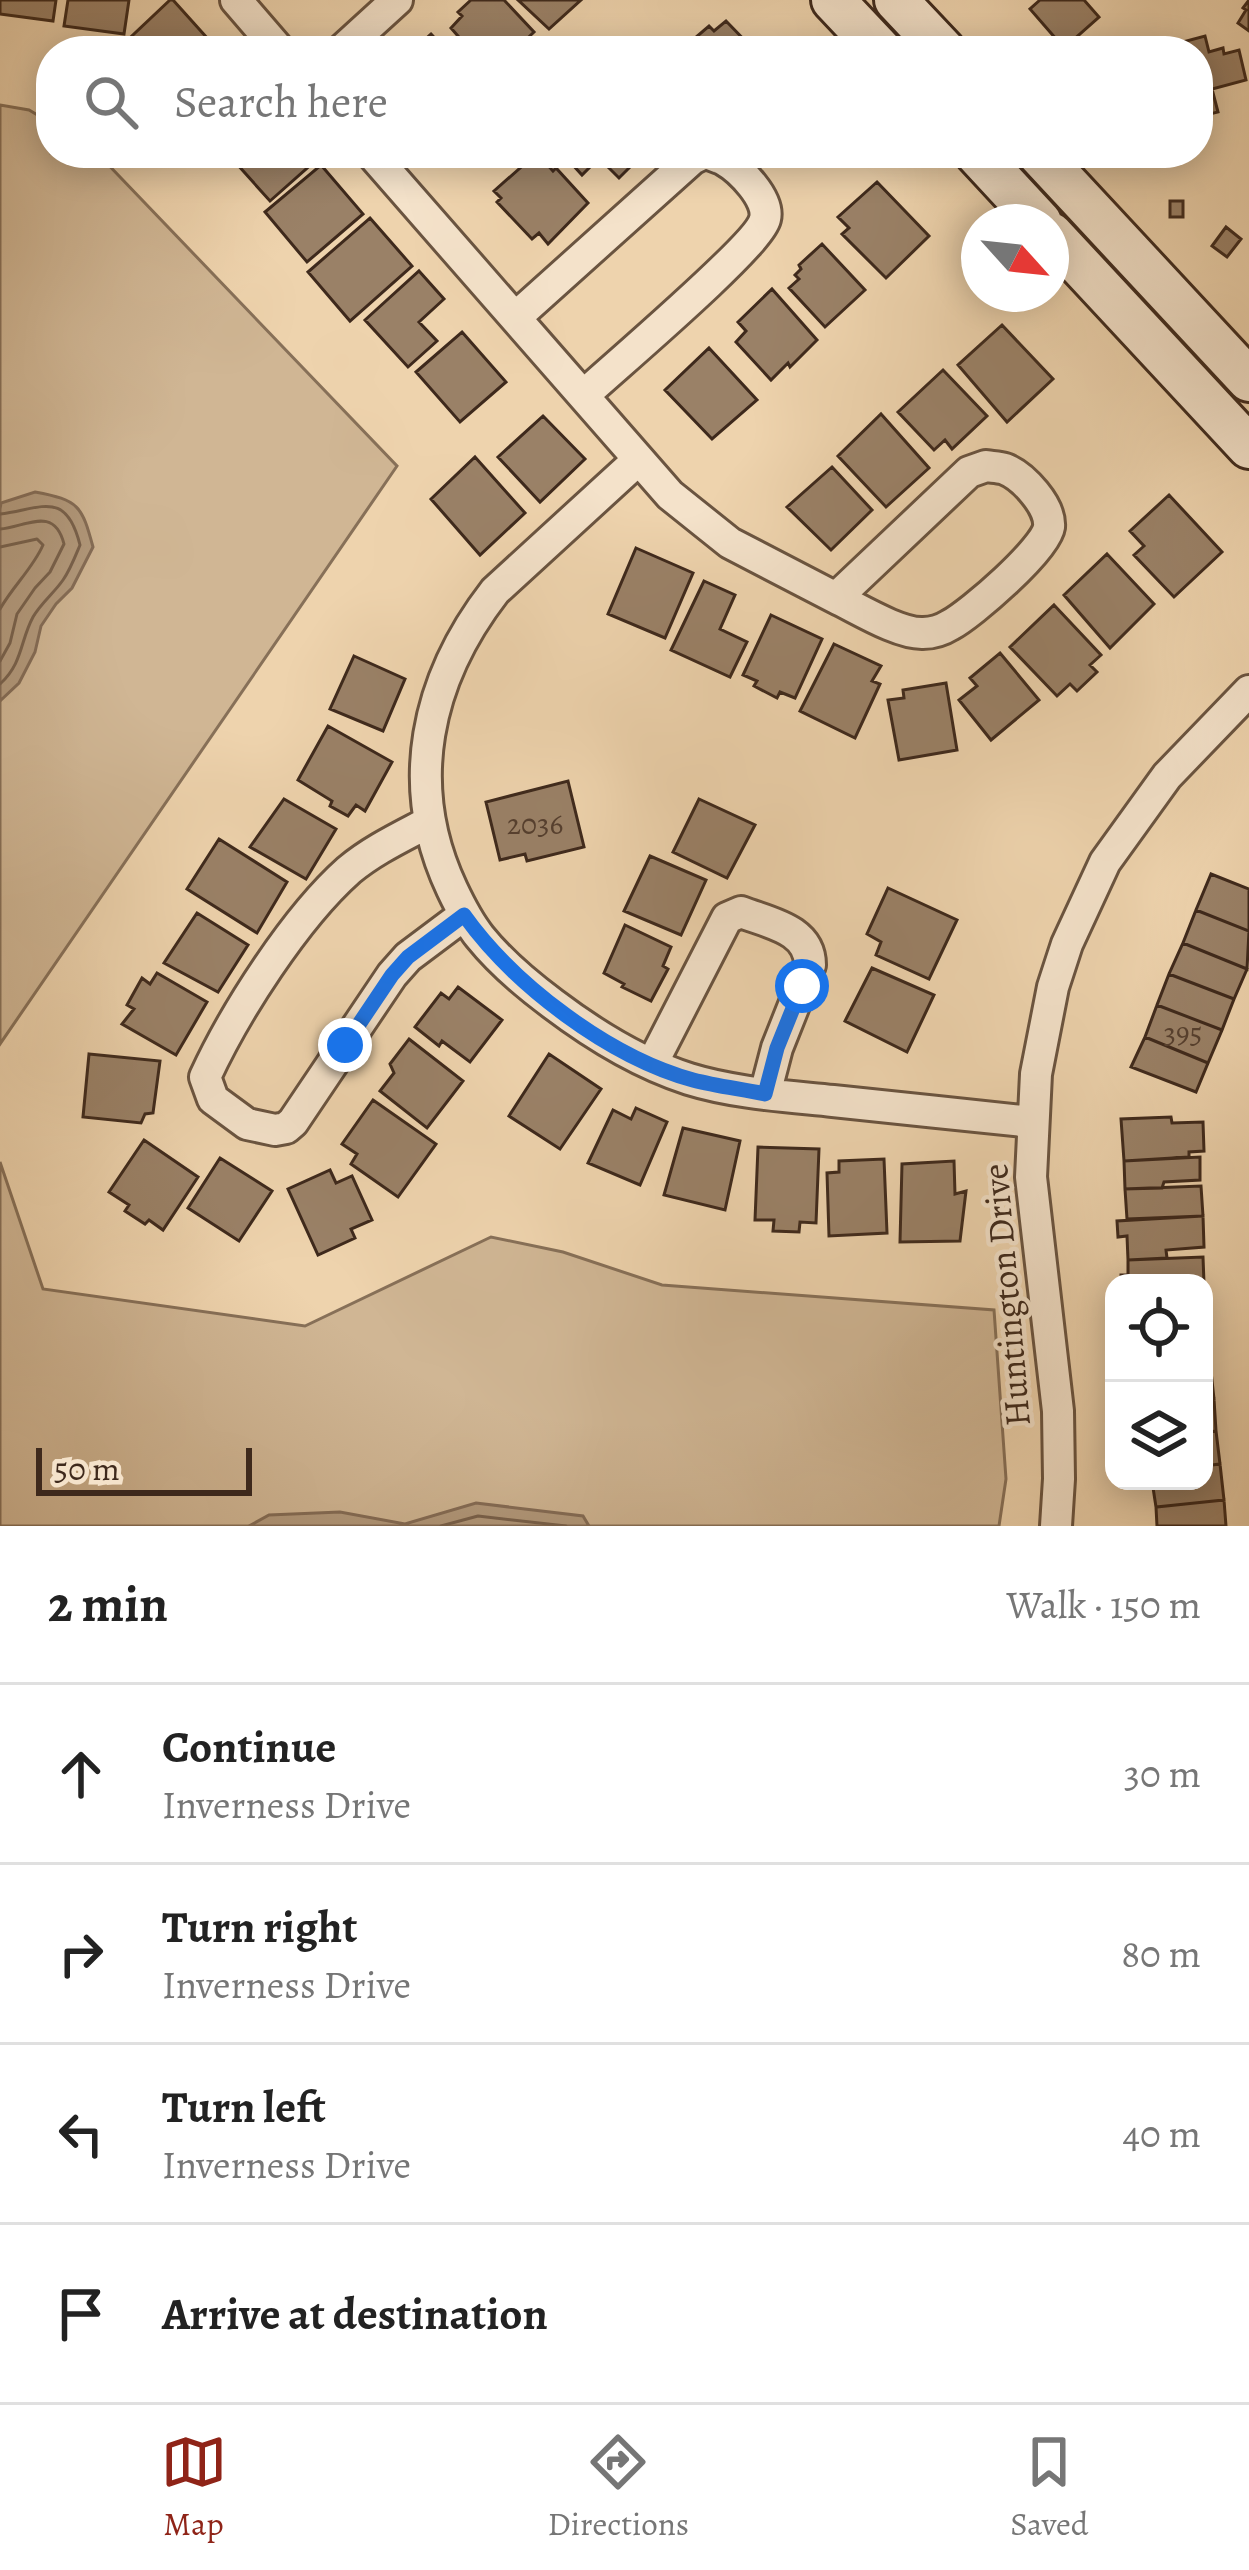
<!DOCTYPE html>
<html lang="en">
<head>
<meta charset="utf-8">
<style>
	:root { --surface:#fff; --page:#f6f6f6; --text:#222; --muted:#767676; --line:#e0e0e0; --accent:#8f2418 }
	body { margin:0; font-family:Alegreya,serif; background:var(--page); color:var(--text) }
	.controls { position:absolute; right:36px; bottom:36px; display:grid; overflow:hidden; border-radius:24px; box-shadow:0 6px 30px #0003 }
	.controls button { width:108px; height:108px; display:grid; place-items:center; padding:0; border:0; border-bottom:3px solid var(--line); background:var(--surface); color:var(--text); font:60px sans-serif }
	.compass { position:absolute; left:961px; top:204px; width:108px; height:108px; border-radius:50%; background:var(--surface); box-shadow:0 6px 30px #0003; rotate:117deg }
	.scale { position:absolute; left:36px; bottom:30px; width:216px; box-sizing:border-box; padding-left:12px; border:6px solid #3e291c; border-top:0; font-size:33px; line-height:42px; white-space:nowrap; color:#3e291c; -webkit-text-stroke:9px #f4e2ca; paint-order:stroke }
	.stop { position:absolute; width:36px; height:36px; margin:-27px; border:9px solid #1a73e8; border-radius:50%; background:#fff }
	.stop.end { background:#1a73e8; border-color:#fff; box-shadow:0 3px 12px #0008 }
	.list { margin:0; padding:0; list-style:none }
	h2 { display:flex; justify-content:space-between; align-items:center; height:156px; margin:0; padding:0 48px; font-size:51px }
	h2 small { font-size:39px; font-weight:400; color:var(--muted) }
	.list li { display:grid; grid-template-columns:78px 1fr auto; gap:36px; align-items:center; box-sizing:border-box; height:180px; padding:0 48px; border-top:3px solid var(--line) }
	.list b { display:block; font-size:45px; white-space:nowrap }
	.list p { margin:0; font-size:39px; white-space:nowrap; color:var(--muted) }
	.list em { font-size:39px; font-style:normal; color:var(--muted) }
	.icon { flex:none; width:66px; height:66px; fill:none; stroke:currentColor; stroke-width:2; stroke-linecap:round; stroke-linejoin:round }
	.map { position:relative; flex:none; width:1249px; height:1526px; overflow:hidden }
	.search { position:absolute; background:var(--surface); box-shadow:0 6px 30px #0003; left:36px; right:36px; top:36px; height:132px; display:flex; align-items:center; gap:30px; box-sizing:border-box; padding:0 42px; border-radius:48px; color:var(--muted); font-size:45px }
	.sheet { height:876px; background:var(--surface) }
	nav { display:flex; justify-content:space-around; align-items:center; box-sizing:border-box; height:168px; border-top:3px solid var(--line); background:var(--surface); font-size:33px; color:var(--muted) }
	nav a { display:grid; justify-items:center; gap:6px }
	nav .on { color:var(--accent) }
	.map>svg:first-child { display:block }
</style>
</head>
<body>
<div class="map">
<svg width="1249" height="1526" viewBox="0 0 1249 1526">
	<rect width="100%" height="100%" fill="#eed3ad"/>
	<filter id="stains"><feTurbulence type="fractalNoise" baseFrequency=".00167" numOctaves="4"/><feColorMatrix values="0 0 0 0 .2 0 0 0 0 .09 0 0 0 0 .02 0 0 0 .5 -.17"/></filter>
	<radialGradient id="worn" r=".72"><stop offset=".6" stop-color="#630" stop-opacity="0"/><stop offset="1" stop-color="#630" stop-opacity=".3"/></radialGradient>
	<path fill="#d0b694" stroke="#877058" stroke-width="3" d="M0,105L29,110L51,123V153H97L397,466L0,1044Z
		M0,1162L43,1289L305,1326L491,1237L563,1252L662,1285L994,1310L1006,1479L999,1526H0Z"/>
	<path fill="#b2997c" stroke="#846c56" stroke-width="3" d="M35,492C79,500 82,506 93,547L72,588L56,604L41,626L35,652L19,683L0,701V509L1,503Z
		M476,1503L583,1516L589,1526H249L269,1515L340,1512L405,1524Z"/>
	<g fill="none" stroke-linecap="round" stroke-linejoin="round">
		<path stroke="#78614c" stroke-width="3" d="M0,514C41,509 66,489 80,545C75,557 70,570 63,580C54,593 41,603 33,617C20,641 23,663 0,684
			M0,529C26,527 54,505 64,544L50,572L35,588L17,614L10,643L0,661
			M0,547L37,539L43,545C33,568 13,586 0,609
			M441,1526L478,1516L566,1526"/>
	</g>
	<path fill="#9a8167" stroke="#3e291c" stroke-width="3" d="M0,0H56L53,21L0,14Z
		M68,0H129L124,34L64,26Z
		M170,0H173L217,49L214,51H116Z
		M471,0H504L534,32L514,51H471L451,28L462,16L458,12Z
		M518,0H581L549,29Z
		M1040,0H1084L1099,17L1064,48L1030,9Z
		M1249,0V31L1238,23L1246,10L1243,8Z
		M726,21L755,51H691L693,48L688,44L709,26L714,31Z
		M431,34L447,51H412Z
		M1205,36L1209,52L1223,48L1224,54L1239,50L1246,80L1212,89L1218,112L1202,116L1198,100V51H1177L1175,44Z
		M227,153H308L315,161L270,201Z
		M537,153L553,171L556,168L588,203L548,244L539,233L532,239L497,202L501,198L494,191Z
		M562,153H644L619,178L599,158L582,175Z
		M321,165L363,214L307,262L265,212Z
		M877,182L929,236L886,278L842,234L849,228L838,217Z
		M1170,201H1183V217H1170Z
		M370,218L412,266L350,321L308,272Z
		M1226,227L1241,239L1227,257L1212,246Z
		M822,244L865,290L825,327L789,288L799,279L795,275L801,269L799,265Z
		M419,271L444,299L419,322L437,341L408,367L365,320Z
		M772,289L817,340L790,367L788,363L771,380L736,342L746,331L738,322Z
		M1002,325L1053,379L1007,422L958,365Z
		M462,332L506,382L460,422L416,372Z
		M709,348L757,400L712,439L665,390Z
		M943,370L987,416L952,449L945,440L934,450L898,412Z
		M881,414L929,468L886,507L838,456Z
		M543,416L585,459L540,502L498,457Z
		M475,457L525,513L480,555L431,499Z
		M832,467L872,510L831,550L787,507Z
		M1169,495L1222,552L1174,597L1134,555L1144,546L1130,531Z
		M636,548L693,573L665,638L608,614Z
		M1107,554L1154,604L1110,648L1064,595Z
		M704,581L735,595L720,629L747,642L730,677L671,650Z
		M1054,605L1101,655L1090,665L1097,672L1077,691L1070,684L1057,696L1010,647Z
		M771,615L822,639L795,698L780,692L777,698L754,686L757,681L743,675Z
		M834,644L881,666L872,681L880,684L855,738L800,711Z
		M1000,653L1039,700L991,740L959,700L977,686L970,678Z
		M354,656L405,679L383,731L330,709Z
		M946,683L957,750L899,760L888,700L904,698L903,690Z
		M328,726L392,762L365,811L356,805L348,816L330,806L332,801L298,780Z
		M568,781L584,847L527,861L525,854L500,860L486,802Z
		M284,799L336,829L306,879L250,847Z
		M699,799L755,825L727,878L673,852Z
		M219,839L287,882L257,933L187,889Z
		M650,856L706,880L681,935L624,911Z
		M1211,874L1249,889V931L1196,910Z
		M888,888L957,920L929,979L876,955L881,942L867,934Z
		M1196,910L1249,931L1247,969L1183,943Z
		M197,913L248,945L218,992L164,963Z
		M625,925L671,947L663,966L668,969L651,1001L622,987L624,984L604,973Z
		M1183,943L1247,969L1234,999L1169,974Z
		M872,968L934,995L907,1052L845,1021Z
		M157,973L207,1002L176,1055L122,1024L134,1009L127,1005L142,978L150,984Z
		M1169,974L1234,999L1222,1030L1157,1005Z
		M458,987L502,1020L470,1062L442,1041L439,1046L415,1027L441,993L449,999Z
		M1157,1005L1222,1030L1208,1063L1145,1037Z
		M1145,1037L1208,1063L1196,1092L1131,1067Z
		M409,1039L463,1081L427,1128L380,1091L394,1073L390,1064Z
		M89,1054L160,1061L153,1113L145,1114L141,1123L83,1117Z
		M549,1054L601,1089L560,1149L509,1116Z
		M373,1100L436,1144L398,1197L351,1164L357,1154L342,1144Z
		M636,1108L667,1122L640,1185L588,1163L613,1110L631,1119Z
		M1171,1117L1172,1123L1203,1122L1204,1151L1189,1152V1157L1124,1161L1121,1119Z
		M683,1128L740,1141L725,1210L664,1195Z
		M144,1140L198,1177L163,1230L149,1220L145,1224L125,1211L129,1205L109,1192Z
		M758,1147L819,1149L816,1223L800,1222L799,1232L773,1231L774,1220H755Z
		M1200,1157V1180L1164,1182L1162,1188L1125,1189L1124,1161Z
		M220,1158L272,1191L239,1241L188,1208Z
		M884,1159L887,1233L829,1236L827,1173L839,1172V1161Z
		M954,1161L955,1194L966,1191L960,1241L900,1242L902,1164Z
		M330,1170L336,1183L352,1176L372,1220L351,1229L355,1238L318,1255L288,1189Z
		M1201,1186L1203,1216L1127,1219L1125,1189Z
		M1203,1216L1204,1247L1166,1250L1167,1258L1128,1260L1127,1236L1118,1237L1117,1221Z
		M1203,1257L1204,1283H1121V1275H1128V1260Z
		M1204,1324L1210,1362L1204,1363Z
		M1210,1362L1214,1399L1204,1400V1363Z
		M1214,1399L1216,1431L1204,1433V1400Z
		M1216,1431L1220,1464L1204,1466V1433Z
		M1220,1464L1224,1500L1156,1507L1152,1481H1204V1466Z
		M1224,1500L1226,1526H1157L1156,1507Z"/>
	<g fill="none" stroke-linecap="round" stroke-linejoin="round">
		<g stroke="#6a5440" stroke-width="36">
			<path id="street" d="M236,0L280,51
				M341,51L397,0
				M371,153L670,495L730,543L836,598
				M516,317L692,159L704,153
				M584,395C613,368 759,245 765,219C770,199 740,169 724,160C723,159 708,154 707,153
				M638,460L495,591C426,680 403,785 452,889C460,906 468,922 480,937C501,963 526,984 553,1004C594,1035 639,1063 689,1079C734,1093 785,1096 833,1101C899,1108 966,1115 1032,1122
				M986,466C992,467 999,467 1005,469C1023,476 1051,506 1049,527C1046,549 971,614 950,625C942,630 932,633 923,633C899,634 859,609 836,598L969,472Z
				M429,822C401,837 373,850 349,870C295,918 235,1012 205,1077L213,1099L247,1124L275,1130L286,1128L293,1122L392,975L408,957L464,915
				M652,1064L727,918L741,912C769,923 810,929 810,965L777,1048L765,1094
				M1056,1526L1059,1479L1058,1411L1031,1177L1036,1074L1053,987L1067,944L1105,862L1167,776L1249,691"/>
		</g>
		<g stroke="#3e291c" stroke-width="48">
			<path id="secondary" d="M833,0L881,51
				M896,0L944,51
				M976,153L1040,222
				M1038,153L1249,380
				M1051,234L1249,447"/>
		</g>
		<use href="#street" stroke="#f4e2ca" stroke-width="30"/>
		<use href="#secondary" stroke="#f4e2ca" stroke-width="42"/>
	</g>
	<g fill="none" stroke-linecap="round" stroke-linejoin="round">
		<path stroke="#1a73e8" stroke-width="15" d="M345,1045L392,975L408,957L464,915C514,985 609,1057 693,1080C716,1086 741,1089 765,1094L777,1048L802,986"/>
	</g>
	<g text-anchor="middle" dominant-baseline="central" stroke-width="9" stroke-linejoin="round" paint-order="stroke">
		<g font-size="30" fill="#553f2f">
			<text x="535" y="824">2036</text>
			<text x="1183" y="1033">395</text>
		</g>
		<g font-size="36" fill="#3e291c" stroke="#f4e2ca">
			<text transform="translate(1006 1295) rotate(-95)">Huntington Drive</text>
		</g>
	</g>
	<rect width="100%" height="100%" filter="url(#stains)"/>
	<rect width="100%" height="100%" fill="url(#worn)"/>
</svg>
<div class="controls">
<button><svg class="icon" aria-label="locate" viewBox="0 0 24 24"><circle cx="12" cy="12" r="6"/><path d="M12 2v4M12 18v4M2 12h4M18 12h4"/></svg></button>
<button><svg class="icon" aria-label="layers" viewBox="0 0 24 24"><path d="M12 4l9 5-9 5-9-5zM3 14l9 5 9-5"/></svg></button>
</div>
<svg class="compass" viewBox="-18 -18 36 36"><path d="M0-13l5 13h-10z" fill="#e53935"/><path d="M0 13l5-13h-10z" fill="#767676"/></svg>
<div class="scale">50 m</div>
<div class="stop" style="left:802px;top:986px"></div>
<div class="stop end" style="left:345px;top:1045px"></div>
<div class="search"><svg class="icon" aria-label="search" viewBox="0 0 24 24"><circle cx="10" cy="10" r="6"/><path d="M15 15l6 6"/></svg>Search here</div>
</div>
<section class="sheet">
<h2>2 min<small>Walk · 150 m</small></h2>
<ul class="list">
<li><svg class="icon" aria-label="ahead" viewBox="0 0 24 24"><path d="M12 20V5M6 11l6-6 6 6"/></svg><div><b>Continue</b><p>Inverness Drive</p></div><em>30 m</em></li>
<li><svg class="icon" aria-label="right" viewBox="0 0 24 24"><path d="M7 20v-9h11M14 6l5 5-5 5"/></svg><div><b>Turn right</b><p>Inverness Drive</p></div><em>80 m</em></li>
<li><svg class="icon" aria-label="left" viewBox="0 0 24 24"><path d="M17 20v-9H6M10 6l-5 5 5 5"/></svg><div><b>Turn left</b><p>Inverness Drive</p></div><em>40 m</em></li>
<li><svg class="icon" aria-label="arrive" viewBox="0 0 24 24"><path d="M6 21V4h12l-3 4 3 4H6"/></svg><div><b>Arrive at destination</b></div></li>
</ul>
</section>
<nav>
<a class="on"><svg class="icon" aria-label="map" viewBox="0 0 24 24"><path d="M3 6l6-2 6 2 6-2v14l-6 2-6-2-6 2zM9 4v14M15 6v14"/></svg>Map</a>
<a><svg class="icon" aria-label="directions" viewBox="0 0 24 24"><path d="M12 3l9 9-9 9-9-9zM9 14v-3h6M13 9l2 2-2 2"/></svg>Directions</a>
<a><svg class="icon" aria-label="saved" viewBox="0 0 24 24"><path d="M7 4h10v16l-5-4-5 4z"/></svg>Saved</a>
</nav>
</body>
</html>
